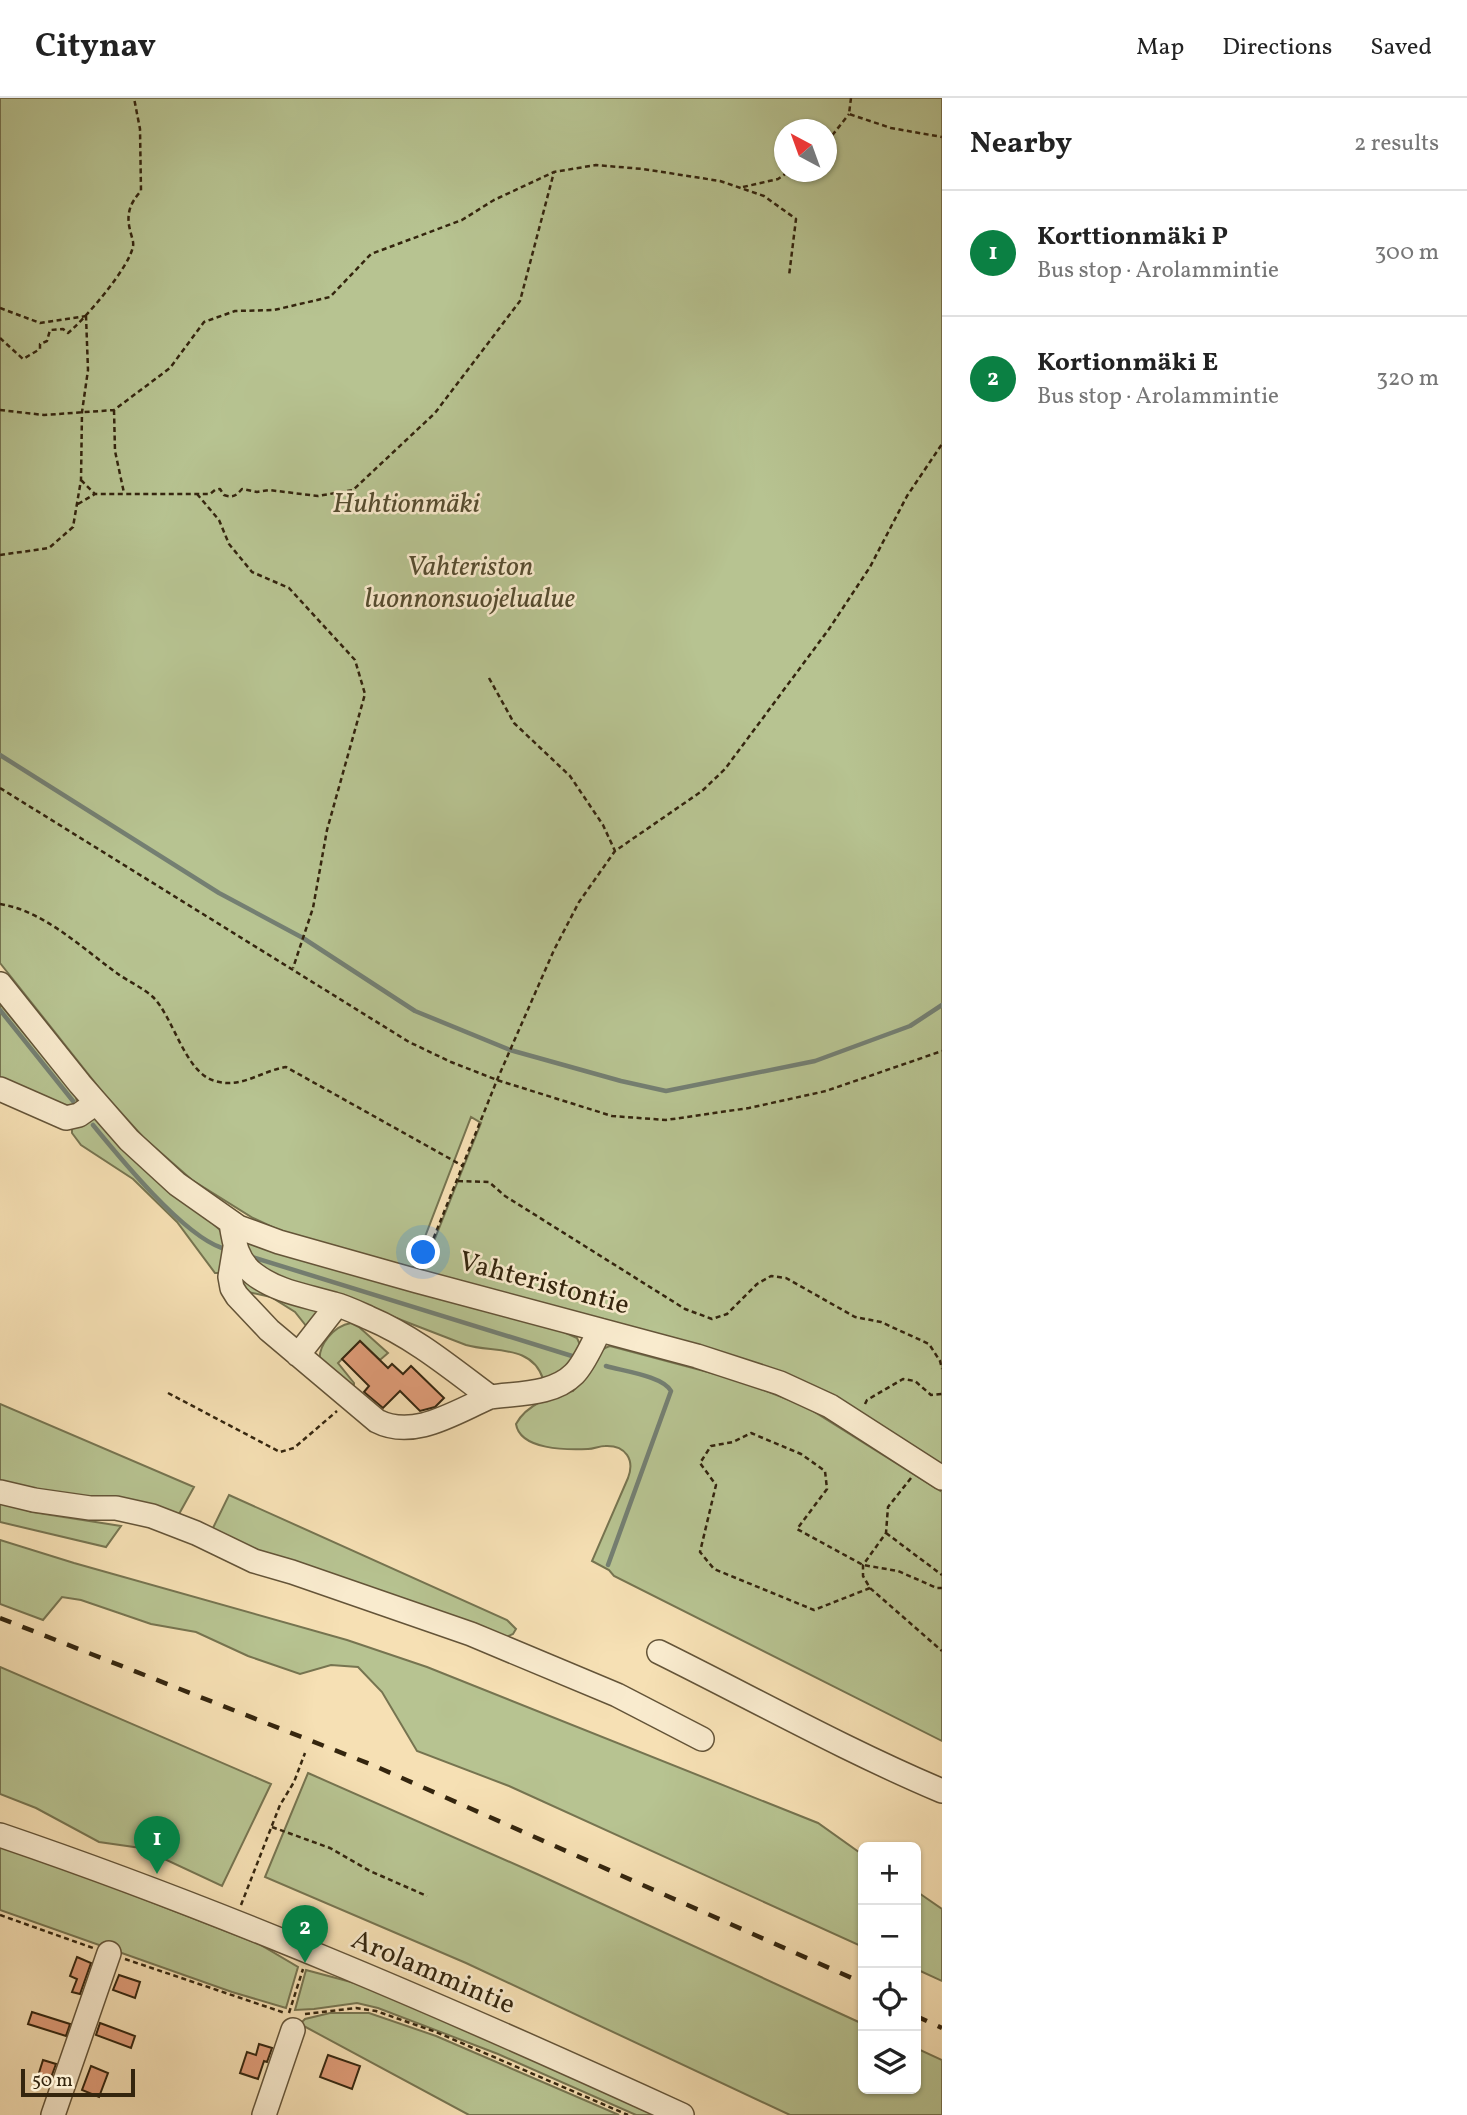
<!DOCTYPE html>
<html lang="en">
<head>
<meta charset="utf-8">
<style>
	:root { --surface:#fff; --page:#f2f2f2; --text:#222; --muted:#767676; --line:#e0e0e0; --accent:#0b8043 }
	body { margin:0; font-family:Vollkorn,serif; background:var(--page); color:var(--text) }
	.controls { position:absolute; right:21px; bottom:21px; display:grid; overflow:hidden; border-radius:10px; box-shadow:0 2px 5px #0004 }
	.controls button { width:63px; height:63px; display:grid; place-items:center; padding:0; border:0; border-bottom:2px solid var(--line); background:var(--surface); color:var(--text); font:35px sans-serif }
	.compass { position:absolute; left:774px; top:21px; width:63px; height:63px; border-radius:50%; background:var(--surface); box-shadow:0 2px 5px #0004; rotate:319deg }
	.scale { position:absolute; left:21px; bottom:18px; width:114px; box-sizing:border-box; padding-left:7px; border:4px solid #34250e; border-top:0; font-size:19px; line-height:24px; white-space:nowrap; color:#34250e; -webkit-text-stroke:5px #f9ebce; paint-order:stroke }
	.you { position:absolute; left:424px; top:1155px; width:24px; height:24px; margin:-18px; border:5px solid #fff; border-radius:50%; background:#1a73e8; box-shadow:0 0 0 10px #1a73e833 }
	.badge { display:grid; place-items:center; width:46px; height:46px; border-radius:50%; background:var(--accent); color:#fff; font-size:23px; font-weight:700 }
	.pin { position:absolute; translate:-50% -58px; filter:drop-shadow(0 2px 4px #0008) }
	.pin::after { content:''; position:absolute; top:37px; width:24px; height:21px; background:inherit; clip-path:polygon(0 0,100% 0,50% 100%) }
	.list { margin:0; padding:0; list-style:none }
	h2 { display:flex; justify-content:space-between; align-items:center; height:91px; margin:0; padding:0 28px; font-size:30px }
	h2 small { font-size:23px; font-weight:400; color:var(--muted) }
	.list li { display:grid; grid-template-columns:46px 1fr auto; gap:21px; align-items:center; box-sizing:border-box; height:126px; padding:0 28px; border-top:2px solid var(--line) }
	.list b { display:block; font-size:26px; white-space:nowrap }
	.list p { margin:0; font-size:23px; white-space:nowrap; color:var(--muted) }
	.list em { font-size:23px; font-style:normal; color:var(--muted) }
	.icon { flex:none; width:38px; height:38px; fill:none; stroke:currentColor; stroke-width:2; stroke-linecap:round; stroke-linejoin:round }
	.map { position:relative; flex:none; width:942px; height:2017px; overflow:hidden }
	header { display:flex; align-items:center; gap:42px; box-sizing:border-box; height:98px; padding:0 35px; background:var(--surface); border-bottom:2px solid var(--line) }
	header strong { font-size:33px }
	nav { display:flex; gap:38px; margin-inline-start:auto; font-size:24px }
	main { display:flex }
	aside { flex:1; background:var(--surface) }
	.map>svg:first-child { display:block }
</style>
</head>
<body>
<header>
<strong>Citynav</strong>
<nav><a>Map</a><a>Directions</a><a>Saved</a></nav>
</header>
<main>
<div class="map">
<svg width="942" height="2017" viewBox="0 0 942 2017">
	<rect width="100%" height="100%" fill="#f6e0b4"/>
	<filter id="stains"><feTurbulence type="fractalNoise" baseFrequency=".00286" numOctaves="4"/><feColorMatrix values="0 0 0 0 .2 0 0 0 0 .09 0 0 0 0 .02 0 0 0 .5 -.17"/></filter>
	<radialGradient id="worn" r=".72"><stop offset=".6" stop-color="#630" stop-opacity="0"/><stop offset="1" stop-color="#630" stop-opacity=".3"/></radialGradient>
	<path fill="#b7c391" stroke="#767450" stroke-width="2" fill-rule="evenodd" d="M0,0H942V1375L822,1296L420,1178L481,1025L471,1019L413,1170L283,1134L253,1120L192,1082L143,1039L104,996L0,865ZM785,32H827V74H785Z
		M0,906L76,998L77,1005L70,1012L0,981Z
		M92,1021H97L219,1131L227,1143L221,1175H215L177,1124L133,1081L81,1047L72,1035V1030Z
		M247,1143L557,1231L577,1240L582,1251L575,1268L543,1281C532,1246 493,1255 466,1247L378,1213L270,1178L242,1148Z
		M237,1172L320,1215L307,1229L295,1214L271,1199L248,1194L243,1190Z
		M351,1225L359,1229L388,1255L380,1262L360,1243L338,1265L354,1285V1291L320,1265C317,1247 334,1228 351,1225Z
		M610,1248L738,1282L805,1308L942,1394V1643L614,1478L609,1472L592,1463L628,1380C635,1362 626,1347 605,1348C599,1348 594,1351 588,1351C567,1352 520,1352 516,1326C526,1307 553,1296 573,1293C582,1279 592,1253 610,1248Z
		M0,1306L194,1389L179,1416L141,1406L78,1400L0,1384Z
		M229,1397L507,1522L516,1531L513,1536L504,1540L273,1459L211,1434Z
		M0,1403L32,1414L121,1428L106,1449L0,1424Z
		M0,1442L74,1465L347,1542L427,1569L818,1725L863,1757V1849L509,1688L417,1653L382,1594L358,1569L331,1567L300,1576L248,1558L196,1534L151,1526L81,1502L62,1499L43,1522L0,1506Z
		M0,1569L271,1686L222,1788L141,1750L99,1744L36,1710L0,1696Z
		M308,1675L537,1776L863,1926V1991H916V1950L942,1962V2017H790L466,1865L265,1779Z
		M0,1745L259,1846L298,1869L286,1910L232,1894L0,1812Z
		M916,1793L942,1811V1883L916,1871Z
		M306,1872L366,1888L662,2017H636L498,1956L378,1910L357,1905L314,1911L295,1912Z
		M330,1915H369L436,1938L619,2017H469L300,1926L305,1921Z"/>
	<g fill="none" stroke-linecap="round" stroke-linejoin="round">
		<path stroke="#747f72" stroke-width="4.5" d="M0,657L219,795L303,840L415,913L510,952L621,983L666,993L815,963L910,928L942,907
			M0,912L73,1003
			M93,1027C120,1060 183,1137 222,1150
			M252,1159L572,1258
			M606,1268C623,1273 663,1278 671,1293L608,1467"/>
	</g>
	<path fill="#e09c78" stroke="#34250e" stroke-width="2" d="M360,1243L388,1270L392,1266L403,1276L411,1268L444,1300L435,1309L420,1313L400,1293L383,1310L364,1294L369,1288L342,1261Z
		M77,1859L91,1865L80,1896L72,1894L77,1881L70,1878Z
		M119,1877L140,1884L135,1900L113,1892Z
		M32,1914L70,1926L66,1938L28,1926Z
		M100,1925L135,1938L131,1950L96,1937Z
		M259,1946L272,1950L267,1964L264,1963L258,1981L240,1975L247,1954L256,1957Z
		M328,1957L360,1968L352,1991L320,1979Z
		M43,1962L56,1966L49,1985L37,1981Z
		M91,1968L108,1975L99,1999L82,1992Z"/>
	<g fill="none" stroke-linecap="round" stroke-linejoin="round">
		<g stroke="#645438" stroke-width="26">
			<path id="minor" d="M0,886L80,986L129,1042L177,1086L238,1129L279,1144L417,1183L697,1258L780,1285L830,1308L942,1380
				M0,991L66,1020L79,1017L96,1005
				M231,1125C234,1145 237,1163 254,1176C277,1194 308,1198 334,1206C346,1209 358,1215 369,1220C414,1239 451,1270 490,1299C518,1295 553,1297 574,1276C585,1265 592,1246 600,1232
				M235,1149L230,1179L232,1190L237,1198L269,1232L377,1323C414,1342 455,1314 490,1299
				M298,1257L337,1207
				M0,1394L34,1402L90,1410H116L152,1418L196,1435L254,1463L292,1474L471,1536L617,1597L702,1641
				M659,1554C754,1601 845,1652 942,1693
				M0,1737C232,1816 459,1915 682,2017
				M53,2017L109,1855
				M264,2017L293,1932"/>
		</g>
		<path stroke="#34250e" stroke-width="2.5" stroke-dasharray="5 3.5" stroke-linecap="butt" d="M851,0L849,16L891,30L942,39
			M827,44L849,16
			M743,89L778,81L788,74
			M0,210L40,225L86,218
			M0,240L23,261L40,251V246L47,243L50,232L63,231L68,235C84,222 130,169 133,148C134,144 131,137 130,132C126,116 130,105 141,93L140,31L134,0
			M0,312L44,317L114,312L170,270L204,224L235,213L274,212L330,199L371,156L462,122L494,102L554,74L596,67L643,71L720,83L764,98L796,121L789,178
			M114,312L115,353L124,395
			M81,382L95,396
			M197,396L219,422L229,446L252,474L289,490L355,562L365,596L327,732L313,810L293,870
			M78,406L95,396H210L215,392L220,391L224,397C233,400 236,398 242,391L257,394L269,392L318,398L353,392L435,315L520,203L554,74
			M0,457L49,450L73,429L81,382L82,314L88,272L86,218
			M489,580L514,625L570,678L603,727L615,753
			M0,690L409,944L451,964L497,982L612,1018L666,1022L749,1010L826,993L942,953
			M0,806C44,813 82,850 118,876C128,883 143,890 153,899C174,920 185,975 215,983C241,991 261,973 286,969L463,1068
			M458,1083L489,1084L505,1098L685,1211L712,1221L727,1216L757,1186L771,1178L786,1180L855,1219L881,1224L929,1246L940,1263L942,1271
			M424,1164L497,982L554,852L579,804L615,753L702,693L725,671L829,531L870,469L907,398L942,346
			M168,1295L280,1354L294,1350L337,1313
			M865,1306L867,1302L903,1281L915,1283L931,1297L942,1296
			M911,1380L888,1409L886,1435L863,1467V1478L870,1490L942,1553
			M886,1435L942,1477
			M870,1490L814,1512L714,1471L700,1454L716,1387L700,1365L711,1348L733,1344L751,1335L801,1356L825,1373L827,1391L797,1431L863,1467L898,1473L937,1490H942
			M272,1729L330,1750L370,1773L427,1798
			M241,1807L280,1707L294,1684L305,1655
			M0,1817L93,1850
			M125,1861L285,1915
			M289,1915L303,1871
			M305,1916L356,1910L376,1913L436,1934L628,2017"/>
		<use href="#minor" stroke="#f9ebce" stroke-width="23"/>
		<path stroke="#34250e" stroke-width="4.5" stroke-dasharray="12 12" stroke-linecap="butt" d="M0,1520L375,1668L863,1885
			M916,1918L942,1930"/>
	</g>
	<g text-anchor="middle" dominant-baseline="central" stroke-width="5" stroke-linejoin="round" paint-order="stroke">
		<g font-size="28" font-style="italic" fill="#554c2f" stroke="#f9ebce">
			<text x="406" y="406">Huhtionmäki</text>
			<text x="470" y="469">Vahteriston<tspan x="470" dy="32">luonnonsuojelualue</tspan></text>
		</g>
		<g font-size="28" fill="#34250e" stroke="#f9ebce">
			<text transform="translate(544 1186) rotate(15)">Vahteristontie</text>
			<text transform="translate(433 1875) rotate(23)">Arolammintie</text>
		</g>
	</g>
	<rect width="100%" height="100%" filter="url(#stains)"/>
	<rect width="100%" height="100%" fill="url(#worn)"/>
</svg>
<div class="controls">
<button>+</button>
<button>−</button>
<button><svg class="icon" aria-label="locate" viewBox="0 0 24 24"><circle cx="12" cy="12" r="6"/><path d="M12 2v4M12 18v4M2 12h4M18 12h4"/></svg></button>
<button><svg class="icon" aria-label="layers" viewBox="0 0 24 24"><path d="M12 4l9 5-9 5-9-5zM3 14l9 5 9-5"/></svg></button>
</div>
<svg class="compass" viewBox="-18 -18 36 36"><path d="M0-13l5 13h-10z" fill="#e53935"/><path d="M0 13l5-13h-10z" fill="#767676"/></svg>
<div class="scale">50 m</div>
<div class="you"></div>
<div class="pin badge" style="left:157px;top:1776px">1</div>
<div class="pin badge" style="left:305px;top:1865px">2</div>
</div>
<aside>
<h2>Nearby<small>2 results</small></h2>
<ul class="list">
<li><span class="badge">1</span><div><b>Korttionmäki P</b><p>Bus stop · Arolammintie</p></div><em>300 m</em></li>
<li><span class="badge">2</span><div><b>Kortionmäki E</b><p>Bus stop · Arolammintie</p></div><em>320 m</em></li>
</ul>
</aside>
</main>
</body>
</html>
